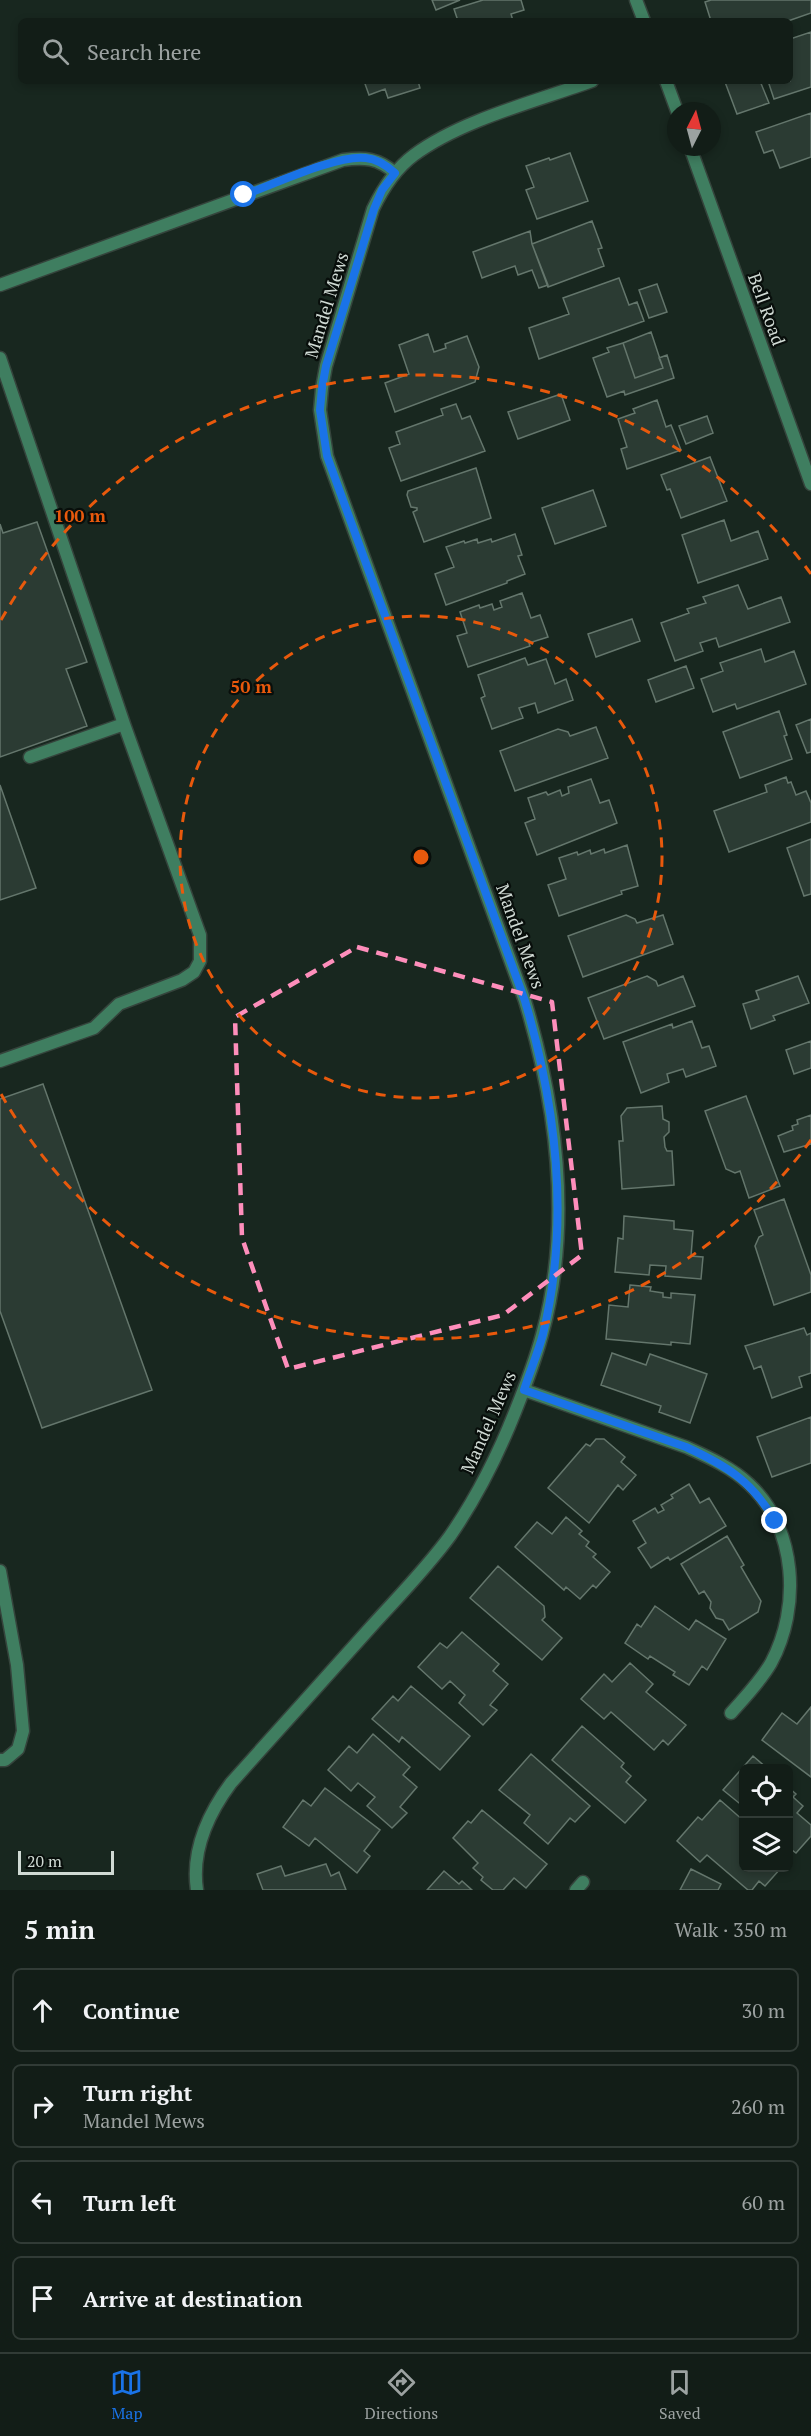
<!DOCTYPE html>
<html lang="en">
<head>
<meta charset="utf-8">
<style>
	:root { --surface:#121d17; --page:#1f2a24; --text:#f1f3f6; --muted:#9ca2a1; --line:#313b36; --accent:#1a73e8 }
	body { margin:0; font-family:"PT Serif",serif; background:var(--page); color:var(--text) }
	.controls { position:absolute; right:18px; bottom:18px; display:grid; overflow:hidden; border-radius:9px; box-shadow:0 3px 9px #0003 }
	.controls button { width:54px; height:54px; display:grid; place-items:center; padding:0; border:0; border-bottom:2px solid var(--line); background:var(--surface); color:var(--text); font:30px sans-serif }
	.compass { position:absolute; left:667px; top:102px; width:54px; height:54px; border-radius:50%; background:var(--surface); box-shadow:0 3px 9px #0003; rotate:6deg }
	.scale { position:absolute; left:18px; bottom:15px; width:96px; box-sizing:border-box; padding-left:6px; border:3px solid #d0dad4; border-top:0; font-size:16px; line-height:21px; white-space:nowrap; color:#d0dad4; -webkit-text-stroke:4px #080e0b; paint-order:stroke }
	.stop { position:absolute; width:18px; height:18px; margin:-14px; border:4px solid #1a73e8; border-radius:50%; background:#fff }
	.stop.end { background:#1a73e8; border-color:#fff; box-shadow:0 2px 6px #0008 }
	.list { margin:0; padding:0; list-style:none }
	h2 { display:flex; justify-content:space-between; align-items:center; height:78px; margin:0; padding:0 24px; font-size:26px }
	h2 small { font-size:20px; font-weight:400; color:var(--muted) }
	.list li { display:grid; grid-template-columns:39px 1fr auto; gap:18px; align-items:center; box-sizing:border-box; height:84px; margin:0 12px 12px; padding:0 12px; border:2px solid var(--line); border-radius:9px }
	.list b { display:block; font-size:22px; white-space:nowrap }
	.list p { margin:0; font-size:20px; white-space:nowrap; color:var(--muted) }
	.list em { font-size:20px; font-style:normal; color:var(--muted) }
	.icon { flex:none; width:33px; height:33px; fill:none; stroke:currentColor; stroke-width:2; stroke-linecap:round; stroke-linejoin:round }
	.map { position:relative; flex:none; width:811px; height:1890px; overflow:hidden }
	.search { position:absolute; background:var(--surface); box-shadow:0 3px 9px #0003; left:18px; right:18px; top:18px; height:66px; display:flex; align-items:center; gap:15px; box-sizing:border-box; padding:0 21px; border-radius:9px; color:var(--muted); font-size:22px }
	.sheet { height:462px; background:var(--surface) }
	nav { display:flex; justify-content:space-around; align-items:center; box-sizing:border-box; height:84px; border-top:2px solid var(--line); background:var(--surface); font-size:16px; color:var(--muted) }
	nav a { display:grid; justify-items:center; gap:3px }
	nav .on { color:var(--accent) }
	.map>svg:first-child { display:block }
</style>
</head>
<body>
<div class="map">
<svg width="811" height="1890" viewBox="0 0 811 1890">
	<rect width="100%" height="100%" fill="#18271f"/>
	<path fill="#2b3b33" stroke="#64766c" stroke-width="1.5" d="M432,0H460L436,10Z
		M483,0H521L524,10L511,14L513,21H458L454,9Z
		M711,0H811V13L788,21H711L705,2Z
		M811,32V87L774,99L768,81H790V39Z
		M364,81H418L420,88L388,98L385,89L369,95Z
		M729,81H760L769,103L737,114L725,82Z
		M811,113V157L780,168L773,150L764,153L756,132Z
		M570,153L588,201L537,219L526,190L534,187L526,166L549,158L550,160Z
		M592,221L602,248L598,249L604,266L548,287L532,244Z
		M530,231L532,244L548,285L539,288L532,270L518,275L515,266L482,278L473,252Z
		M619,278L629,305L637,302L644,321L539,359L529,328L569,314L563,298Z
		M657,284L667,312L649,318L639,290Z
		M651,332L663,368L635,378L623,343Z
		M428,334L434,352L446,348L445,344L467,336L479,367L475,382L395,412L385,383L409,374L399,345Z
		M623,343L635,378L663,368L659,358L667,355L674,378L625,395L624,391L607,397L593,358L609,352L607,348Z
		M561,394L570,420L518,439L508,412Z
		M657,400L666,427L671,425L681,450L627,469L621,449L627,447L618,419L635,413L633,409Z
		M456,404L462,419L470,416L485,451L401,481L389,448L400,444L396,432L443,415L441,409Z
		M707,416L713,433L686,444L679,426Z
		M710,457L727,501L681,518L670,489L667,490L661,475Z
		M476,468L491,518L424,542L413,512L417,510V508L411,507L407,495L408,491Z
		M593,490L606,526L555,544L542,508Z
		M724,520L731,541L758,531L768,559L698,583L682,535Z
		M37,522L87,662L66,669L87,726L0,757V524L3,533Z
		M515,534L522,555L518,556L525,574L507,581V583L446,605L435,574L454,567L446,547L464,541L465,543L477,539L478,543L491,539L492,542Z
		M738,585L748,609L781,597L790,622L719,647L716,638L700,643L703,651L675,661L661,623L689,613L687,609L706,603L703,597Z
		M522,593L531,618L540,615L548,637L529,643L530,646L468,667L457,636L467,633L460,612L479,605L480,608L492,604L494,610L502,607L500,601Z
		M632,619L640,641L596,657L588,634Z
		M761,649L765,662L794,651L806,684L737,709L735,704L713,712L701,679L723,671L720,663Z
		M525,658L528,665L546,659L555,684L566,679L573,700L538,713L535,703L519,708L523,718L492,729L481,698L485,696L478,675Z
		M686,666L694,688L656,702L648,680Z
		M779,711L787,735L784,736L792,759L740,778L723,732Z
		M811,719V752L807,753L796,725Z
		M596,727L608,758L515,791L500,751L558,729L568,732L570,736Z
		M786,777L788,783L791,782L796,795L806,791L811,803V822L729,852L714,811L767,792L765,785Z
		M591,779L600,803L609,800L617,823L537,855L525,823L535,819L528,798L546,792L548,795L560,790L562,796L569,793L568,787Z
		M0,785L36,888L0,900Z
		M811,839V894L804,896L787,848Z
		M627,845L638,886L621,891L622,894L559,916L548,885L566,879L559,858L577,852L578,855L590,850L591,854L604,849L605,853Z
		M626,915L635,919L637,923L663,915L673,944L583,977L568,936Z
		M647,976L656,981L658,986L683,976L695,1006L604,1039L588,998Z
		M798,976L809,1003L773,1016L775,1020L751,1029L743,1004L759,999L756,991Z
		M692,1021L702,1048L709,1046L716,1066L686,1077L683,1069L667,1074L669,1082L641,1093L623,1042L672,1024L673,1028Z
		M811,1041V1068L794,1074L786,1050Z
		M43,1084L152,1390L42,1428L0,1311V1099Z
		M746,1096L780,1186L749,1198L740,1171L735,1173L726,1169L705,1111Z
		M662,1106L663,1119L669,1122V1132L664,1137L665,1147L667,1151H672L674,1185L622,1189L619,1141H623L621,1116L627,1108Z
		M811,1115V1144L784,1152L778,1136L793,1130L792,1126L798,1124L797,1120Z
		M784,1199L811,1275V1292L774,1305L755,1246L759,1237L763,1235L754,1210Z
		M624,1216L674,1221V1229L693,1231L691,1256L703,1257L701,1279L665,1276L666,1266L650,1265L649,1275L615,1272L618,1238L623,1239Z
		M630,1285L651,1287L650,1291L663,1293V1297L671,1298V1293L695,1295L690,1344L671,1342V1345L606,1339L609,1305L628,1307Z
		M804,1328L807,1335L811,1333V1373L799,1377L802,1387L772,1398L761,1366L754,1369L745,1346Z
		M612,1353L646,1365L650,1354L707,1374L690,1423L659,1412L661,1406L601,1385Z
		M811,1417V1463L772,1477L757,1437Z
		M596,1439H604L625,1457L621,1462L636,1475L623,1490L618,1485L589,1523L548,1488L586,1444L590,1446Z
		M689,1484L700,1503L709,1498L726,1526L670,1560L668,1557L651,1568L638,1548L646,1543L633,1521L655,1508L658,1513L664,1510L661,1505L673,1498L671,1495Z
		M566,1517L582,1531L579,1534L589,1542L586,1546L596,1554L593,1557L610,1572L596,1588L593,1585L580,1599L566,1587L564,1590L515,1547L537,1522L552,1534Z
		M727,1536L744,1565L741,1567L761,1601L758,1612L729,1630L723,1620L716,1618L710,1608L711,1602L704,1591L699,1594L681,1564Z
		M498,1566L544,1606L545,1617L542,1620L562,1638L542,1660L470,1598Z
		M655,1606L689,1630L696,1620L726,1639L707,1670L702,1666L689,1685L673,1675L675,1672L650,1656L648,1659L625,1643L637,1624L641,1627Z
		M462,1632L499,1664L493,1671L508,1684L490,1705L497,1710L483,1725L459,1703L465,1695L450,1681L442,1689L418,1667L440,1643L447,1648Z
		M630,1663L653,1684L646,1692L686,1725L668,1745L663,1740L654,1750L611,1712L604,1719L581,1699L604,1674L612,1682Z
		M411,1686L470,1736L440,1770L402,1737L399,1742L372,1719L393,1696L398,1701Z
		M811,1707V1777L762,1740L782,1713L797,1724Z
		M582,1726L624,1763L621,1767L631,1776L626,1782L646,1800L625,1823L552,1760Z
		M373,1734L410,1767L403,1775L417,1787L400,1807L407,1813L392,1828L367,1806L375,1797L358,1783L351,1791L328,1770L349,1746L357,1753Z
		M531,1754L590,1806L575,1822L570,1818L548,1844L524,1823L530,1815L499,1790Z
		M753,1756L767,1768H744V1807L723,1790Z
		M788,1787L796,1794L793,1797L803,1806L797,1813L811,1825V1836L796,1853L788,1847Z
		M325,1788L380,1830L364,1851L370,1856L357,1873L315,1838L309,1846L283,1827L303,1800L311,1806Z
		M720,1800L744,1821V1830L741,1833L744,1835V1868H781L765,1886L759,1881L752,1890H748L707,1855L700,1862L677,1841L698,1817L702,1820Z
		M482,1810L547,1864L526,1888L514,1878L503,1890H493L481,1880L483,1877L473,1868L478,1863L453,1838L468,1821L471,1823Z
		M326,1864L331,1876L339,1872L346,1890H263L257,1874L281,1866L285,1876Z
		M691,1869L721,1884L718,1890H680Z
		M444,1871L459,1884L462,1881L472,1890H427Z"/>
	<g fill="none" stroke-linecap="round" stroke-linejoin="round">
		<g stroke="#35443c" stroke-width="15">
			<path id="service" d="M0,285L343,160C364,157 378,158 395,173
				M0,358L124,724L30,757
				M0,1061L94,1028L119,1004L182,980L194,972L200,961V935L124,724
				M0,1571L17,1665L23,1731L18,1749L5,1760H0"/>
		</g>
		<g stroke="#35443c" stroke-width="15">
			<path id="minor" d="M636,0L644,21
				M666,81L677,111
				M690,147L811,484
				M524,1390L686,1447C708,1457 731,1467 749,1484C797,1529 801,1607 771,1663C760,1682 745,1697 731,1713
				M197,1890C191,1850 208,1814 231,1783C277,1731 324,1680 370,1628C397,1598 426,1569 450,1536C477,1497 498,1455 515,1412C525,1387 535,1361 542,1335C572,1226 557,1108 525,1001L327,456L320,410L322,388L326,366L373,209C383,188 395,169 414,155C461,120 537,101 592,81
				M576,1890L583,1882"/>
		</g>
		<use href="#service" stroke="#3f7e60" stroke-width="12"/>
		<use href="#minor" stroke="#3f7e60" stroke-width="12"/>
	</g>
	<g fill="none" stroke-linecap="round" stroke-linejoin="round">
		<path stroke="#1a73e8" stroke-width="8" d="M244,195C272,185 338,154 366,158C377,159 386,165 395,173L382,190L374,209L326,366L322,388L320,410L327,456L525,1001C557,1109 570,1223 543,1334C538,1353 530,1371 524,1390L686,1447C727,1466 752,1481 775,1521"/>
	</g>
	<path fill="none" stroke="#fe8ebb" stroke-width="4.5" stroke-dasharray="12 8" stroke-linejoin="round" d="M357,947L552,1002L582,1255L503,1315L288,1369L242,1238L235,1017Z"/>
	<g fill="none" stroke="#e8590c" stroke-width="3" stroke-dasharray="10 8">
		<circle cx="421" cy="857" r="241"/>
		<path d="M811 1140A482 482 0 0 1 1 1094M1 620A482 482 0 0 1 811 574"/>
	</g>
	<g text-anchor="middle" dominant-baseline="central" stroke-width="4.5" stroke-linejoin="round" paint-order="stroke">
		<g font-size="18" fill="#d0dad4" stroke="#080e0b">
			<text transform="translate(326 305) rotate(-73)">Mandel Mews</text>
			<text transform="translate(767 309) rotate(70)">Bell Road</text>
			<text transform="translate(521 936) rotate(70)">Mandel Mews</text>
			<text transform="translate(488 1422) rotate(-66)">Mandel Mews</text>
		</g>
	</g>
	<circle cx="421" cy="857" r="9" fill="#e8590c" stroke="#080e0b" stroke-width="3"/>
	<g font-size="18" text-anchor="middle" font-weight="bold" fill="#e8590c" stroke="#080e0b" stroke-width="4.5" stroke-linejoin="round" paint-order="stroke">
		<text x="80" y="522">100 m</text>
		<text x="251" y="693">50 m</text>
	</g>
</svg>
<div class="controls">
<button><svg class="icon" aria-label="locate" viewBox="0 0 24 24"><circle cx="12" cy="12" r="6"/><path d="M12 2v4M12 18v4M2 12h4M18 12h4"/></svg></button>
<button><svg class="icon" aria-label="layers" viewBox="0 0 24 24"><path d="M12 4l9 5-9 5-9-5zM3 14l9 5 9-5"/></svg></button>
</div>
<svg class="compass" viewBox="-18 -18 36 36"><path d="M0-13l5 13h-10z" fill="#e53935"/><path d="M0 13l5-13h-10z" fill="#9ca2a1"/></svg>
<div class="scale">20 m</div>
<div class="stop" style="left:244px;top:195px"></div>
<div class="stop end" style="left:775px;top:1521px"></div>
<div class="search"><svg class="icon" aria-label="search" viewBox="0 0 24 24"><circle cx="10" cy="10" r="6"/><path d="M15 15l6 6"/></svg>Search here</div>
</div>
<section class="sheet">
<h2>5 min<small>Walk · 350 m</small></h2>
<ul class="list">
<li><svg class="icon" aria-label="ahead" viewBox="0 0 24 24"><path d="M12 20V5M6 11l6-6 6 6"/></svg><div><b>Continue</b></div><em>30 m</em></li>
<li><svg class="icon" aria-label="right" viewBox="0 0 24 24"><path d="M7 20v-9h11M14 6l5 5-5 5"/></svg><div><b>Turn right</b><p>Mandel Mews</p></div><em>260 m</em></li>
<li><svg class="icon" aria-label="left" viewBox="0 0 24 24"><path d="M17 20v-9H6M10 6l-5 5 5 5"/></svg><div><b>Turn left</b></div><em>60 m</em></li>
<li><svg class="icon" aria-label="arrive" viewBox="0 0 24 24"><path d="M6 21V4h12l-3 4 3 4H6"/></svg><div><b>Arrive at destination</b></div></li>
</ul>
</section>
<nav>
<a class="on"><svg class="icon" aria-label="map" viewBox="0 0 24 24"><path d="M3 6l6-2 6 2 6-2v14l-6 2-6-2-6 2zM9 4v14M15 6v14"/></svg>Map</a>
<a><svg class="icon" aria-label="directions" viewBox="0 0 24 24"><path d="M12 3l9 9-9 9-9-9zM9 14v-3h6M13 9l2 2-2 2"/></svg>Directions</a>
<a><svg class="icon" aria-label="saved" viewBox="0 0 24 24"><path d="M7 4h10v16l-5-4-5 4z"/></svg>Saved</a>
</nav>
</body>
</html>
